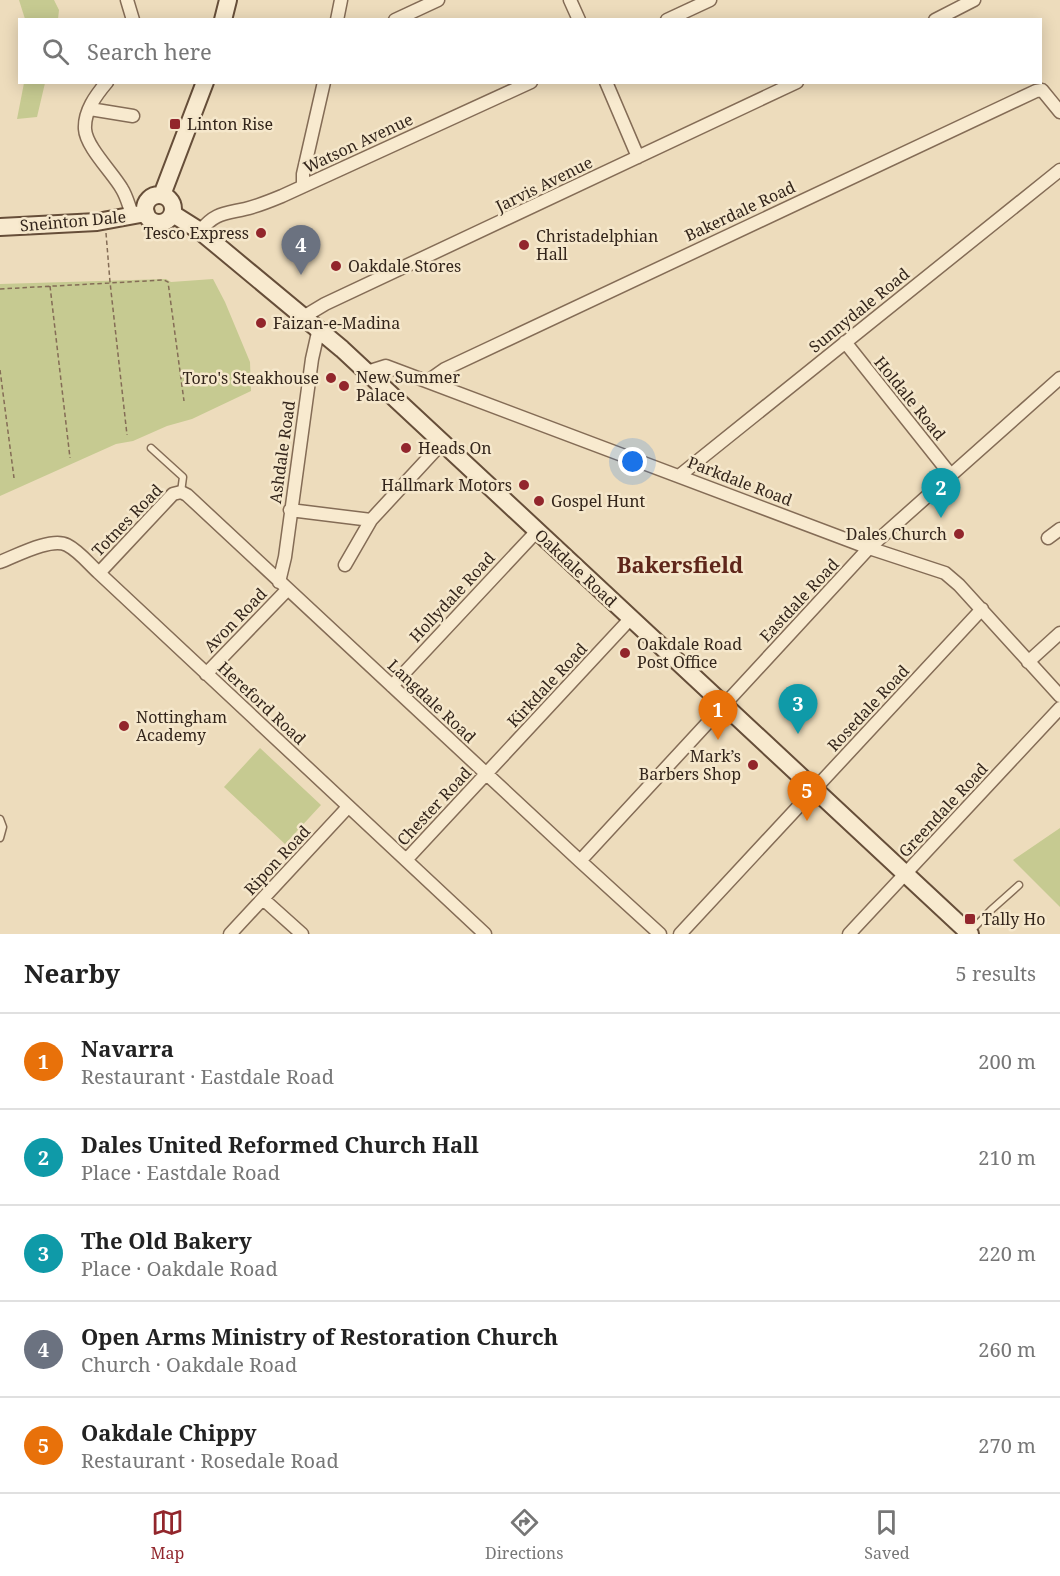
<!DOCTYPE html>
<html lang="en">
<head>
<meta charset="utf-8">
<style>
	:root { --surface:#fff; --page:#f6f6f6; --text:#222; --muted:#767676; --line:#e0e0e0; --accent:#92262c }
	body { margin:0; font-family:"Noto Serif",serif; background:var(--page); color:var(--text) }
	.you { position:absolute; left:633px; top:462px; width:21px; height:21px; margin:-15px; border:4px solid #fff; border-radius:50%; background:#1a73e8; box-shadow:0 0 0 9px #1a73e833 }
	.badge { display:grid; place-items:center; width:39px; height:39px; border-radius:50%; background:var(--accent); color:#fff; font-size:20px; font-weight:700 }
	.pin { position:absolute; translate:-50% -50px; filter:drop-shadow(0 2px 3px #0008) }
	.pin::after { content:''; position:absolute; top:32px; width:21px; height:18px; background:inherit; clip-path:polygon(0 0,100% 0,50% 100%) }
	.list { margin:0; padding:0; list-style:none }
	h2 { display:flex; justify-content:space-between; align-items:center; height:78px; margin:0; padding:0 24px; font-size:26px }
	h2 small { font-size:20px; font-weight:400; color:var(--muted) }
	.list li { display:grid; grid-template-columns:39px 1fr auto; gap:18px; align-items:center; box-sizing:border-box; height:96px; padding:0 24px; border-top:2px solid var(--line) }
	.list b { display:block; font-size:22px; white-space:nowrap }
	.list p { margin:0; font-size:20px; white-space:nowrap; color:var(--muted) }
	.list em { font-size:20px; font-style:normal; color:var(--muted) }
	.icon { flex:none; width:33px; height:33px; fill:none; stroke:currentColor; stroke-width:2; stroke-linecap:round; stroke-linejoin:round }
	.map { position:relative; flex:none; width:1060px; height:934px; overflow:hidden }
	.search { position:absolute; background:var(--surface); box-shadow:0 3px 15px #0003; left:18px; right:18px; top:18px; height:66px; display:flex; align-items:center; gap:15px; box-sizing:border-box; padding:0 21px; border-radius:0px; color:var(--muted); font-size:22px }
	.sheet { height:558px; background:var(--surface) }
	nav { display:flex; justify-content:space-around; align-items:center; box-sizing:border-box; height:84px; border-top:2px solid var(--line); background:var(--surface); font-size:16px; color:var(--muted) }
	nav a { display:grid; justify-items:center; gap:3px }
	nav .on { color:var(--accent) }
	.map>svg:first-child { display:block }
</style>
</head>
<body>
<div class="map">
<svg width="1060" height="934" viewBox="0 0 1060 934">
	<rect width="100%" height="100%" fill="#eddcbc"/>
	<path fill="#c6ca91" d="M19,0H54L59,10L58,19H25Z
		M24,83H45L37,117L17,119Z
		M166,279L171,282L213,279L225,302L250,362L251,391L192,419L167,426L133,441L116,444L0,496V284Z
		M260,748L321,805L285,844L224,787Z
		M1060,828V907L1013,860Z"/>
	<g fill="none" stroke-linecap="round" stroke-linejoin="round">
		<g stroke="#846c56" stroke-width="9">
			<path id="lane" d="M151,448L183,477L181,492
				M0,819L3,827L0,838
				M970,932L991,910L1019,885"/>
		</g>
		<g stroke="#846c56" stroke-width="15">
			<path id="street" d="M127,0L133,20
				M570,0L579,20
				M337,20L341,0
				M395,20L438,0
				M667,20L710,0
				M935,20L974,0
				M107,82C96,95 84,111 85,129C86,147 113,173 122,189C127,197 129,207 133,216
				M606,82L638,157
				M90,109L133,116
				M303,186V174L324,82
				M200,231C215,213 223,214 245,209C258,206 270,201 282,196L531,82
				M305,316L325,304L797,82
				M845,342L950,474
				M367,372L386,366L869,548L945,573L959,585L1060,696
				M428,381L445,369L1036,91L1042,90L1060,112
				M679,476L1060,170
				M290,510L371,520L443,442
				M1048,538L1060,529
				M0,562C16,556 51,537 67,545C79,551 89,564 99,573L485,934
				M345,565L371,520
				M99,573L173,494L181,492L187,495L580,861L660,934
				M279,582L285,557L312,359L319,328
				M1028,662L1060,633
				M206,674L287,590
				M392,686L537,531
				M406,860L631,618
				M580,861L869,548L1060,378
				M263,899L302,934
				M230,934L348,807
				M680,934L982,609
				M849,934L1060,708"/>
		</g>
		<g stroke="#664e39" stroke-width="20">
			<path id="secondary" d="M223,20L228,0
				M145 209a14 14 0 1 1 28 0a14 14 0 1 1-28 0Z
				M162,195L205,82
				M173,214L200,231L342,349L970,934
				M0,227L97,222L146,213"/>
		</g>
		<path stroke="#846c56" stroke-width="1.5" stroke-dasharray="4.5 3" stroke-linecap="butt" d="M106,233L110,282L127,435
			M50,286L70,458
			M0,289L164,280L168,282L184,401
			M0,370L14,478"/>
		<use href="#lane" stroke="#f8eacf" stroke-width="6"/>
		<use href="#street" stroke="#f8eacf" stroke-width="12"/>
		<use href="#secondary" stroke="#f8eacf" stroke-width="16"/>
	</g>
	<g fill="#92262c" stroke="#f5e7cb" stroke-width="2">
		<rect x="169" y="118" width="12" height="12" rx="3"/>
		<circle cx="261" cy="233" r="6"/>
		<circle cx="524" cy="245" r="6"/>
		<circle cx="336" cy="266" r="6"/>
		<circle cx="261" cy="323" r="6"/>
		<circle cx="331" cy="378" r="6"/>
		<circle cx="344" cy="386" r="6"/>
		<circle cx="406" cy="448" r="6"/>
		<circle cx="524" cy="485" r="6"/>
		<circle cx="539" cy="501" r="6"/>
		<circle cx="959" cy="534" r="6"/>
		<circle cx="625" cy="653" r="6"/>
		<circle cx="124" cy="726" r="6"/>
		<circle cx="753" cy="765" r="6"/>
		<rect x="964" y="913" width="12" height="12" rx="3"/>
	</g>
	<g text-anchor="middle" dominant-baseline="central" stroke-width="5" stroke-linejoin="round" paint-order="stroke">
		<g font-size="16" fill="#33251b" stroke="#f5e7cb" text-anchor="start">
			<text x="187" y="124">Linton Rise</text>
			<text x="249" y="233" text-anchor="end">Tesco Express</text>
			<text x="536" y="236">Christadelphian<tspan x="536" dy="18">Hall</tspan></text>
			<text x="348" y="266">Oakdale Stores</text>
			<text x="273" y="323">Faizan-e-Madina</text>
			<text x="356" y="377">New Summer<tspan x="356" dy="18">Palace</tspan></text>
			<text x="319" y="378" text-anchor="end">Toro's Steakhouse</text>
			<text x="418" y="448">Heads On</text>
			<text x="512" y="485" text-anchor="end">Hallmark Motors</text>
			<text x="551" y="501">Gospel Hunt</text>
			<text x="947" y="534" text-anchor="end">Dales Church</text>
			<text x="637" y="644">Oakdale Road<tspan x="637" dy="18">Post Office</tspan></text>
			<text x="136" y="717">Nottingham<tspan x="136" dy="18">Academy</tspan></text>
			<text x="741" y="756" text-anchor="end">Mark’s<tspan x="741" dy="18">Barbers Shop</tspan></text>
			<text x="982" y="919">Tally Ho</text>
		</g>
		<g font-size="16" fill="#33251b" stroke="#f5e7cb">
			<text transform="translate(358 143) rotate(-25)">Watson Avenue</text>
			<text transform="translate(544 184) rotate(-26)">Jarvis Avenue</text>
			<text transform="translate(740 211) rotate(-25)">Bakerdale Road</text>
			<text transform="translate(73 221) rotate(-5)">Sneinton Dale</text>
			<text transform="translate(859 310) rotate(-39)">Sunnydale Road</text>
			<text transform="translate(910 398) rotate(51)">Holdale Road</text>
			<text transform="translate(282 452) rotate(-82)">Ashdale Road</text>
			<text transform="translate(740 481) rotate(21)">Parkdale Road</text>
			<text transform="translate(127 520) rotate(-46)">Totnes Road</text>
			<text transform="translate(576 568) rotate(43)">Oakdale Road</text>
			<text transform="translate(452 597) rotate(-47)">Hollydale Road</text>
			<text transform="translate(799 600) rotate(-47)">Eastdale Road</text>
			<text transform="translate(235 620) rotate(-46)">Avon Road</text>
			<text transform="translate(547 685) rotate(-47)">Kirkdale Road</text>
			<text transform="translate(432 701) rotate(43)">Langdale Road</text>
			<text transform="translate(262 703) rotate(43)">Hereford Road</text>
			<text transform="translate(868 708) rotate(-47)">Rosedale Road</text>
			<text transform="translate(434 806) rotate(-47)">Chester Road</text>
			<text transform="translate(943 810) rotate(-47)">Greendale Road</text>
			<text transform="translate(277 860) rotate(-47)">Ripon Road</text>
		</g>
		<g font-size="22" font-weight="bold" fill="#5f261a" stroke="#f5e7cb">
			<text x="680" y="564">Bakersfield</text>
		</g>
	</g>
</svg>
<div class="you"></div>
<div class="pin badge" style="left:718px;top:740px;background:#e8710a">1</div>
<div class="pin badge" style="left:941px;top:518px;background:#0f9aa8">2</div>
<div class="pin badge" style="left:798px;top:734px;background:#0f9aa8">3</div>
<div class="pin badge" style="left:301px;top:275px;background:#6b7280">4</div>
<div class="pin badge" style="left:807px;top:821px;background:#e8710a">5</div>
<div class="search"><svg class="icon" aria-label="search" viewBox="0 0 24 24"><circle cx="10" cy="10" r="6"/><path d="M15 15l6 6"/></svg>Search here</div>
</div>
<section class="sheet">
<h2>Nearby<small>5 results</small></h2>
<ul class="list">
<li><span class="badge" style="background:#e8710a">1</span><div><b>Navarra</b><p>Restaurant · Eastdale Road</p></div><em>200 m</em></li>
<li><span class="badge" style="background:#0f9aa8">2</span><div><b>Dales United Reformed Church Hall</b><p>Place · Eastdale Road</p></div><em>210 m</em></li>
<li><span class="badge" style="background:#0f9aa8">3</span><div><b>The Old Bakery</b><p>Place · Oakdale Road</p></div><em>220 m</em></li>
<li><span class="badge" style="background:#6b7280">4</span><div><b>Open Arms Ministry of Restoration Church</b><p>Church · Oakdale Road</p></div><em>260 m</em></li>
<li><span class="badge" style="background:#e8710a">5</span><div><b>Oakdale Chippy</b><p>Restaurant · Rosedale Road</p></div><em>270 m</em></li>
</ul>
</section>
<nav>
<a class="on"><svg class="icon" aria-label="map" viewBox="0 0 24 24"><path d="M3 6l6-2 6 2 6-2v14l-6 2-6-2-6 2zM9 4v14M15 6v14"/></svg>Map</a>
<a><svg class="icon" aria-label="directions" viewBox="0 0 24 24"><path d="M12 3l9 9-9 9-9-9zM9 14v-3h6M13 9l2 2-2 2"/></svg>Directions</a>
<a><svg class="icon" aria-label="saved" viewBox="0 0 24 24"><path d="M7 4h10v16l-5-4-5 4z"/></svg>Saved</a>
</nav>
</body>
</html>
